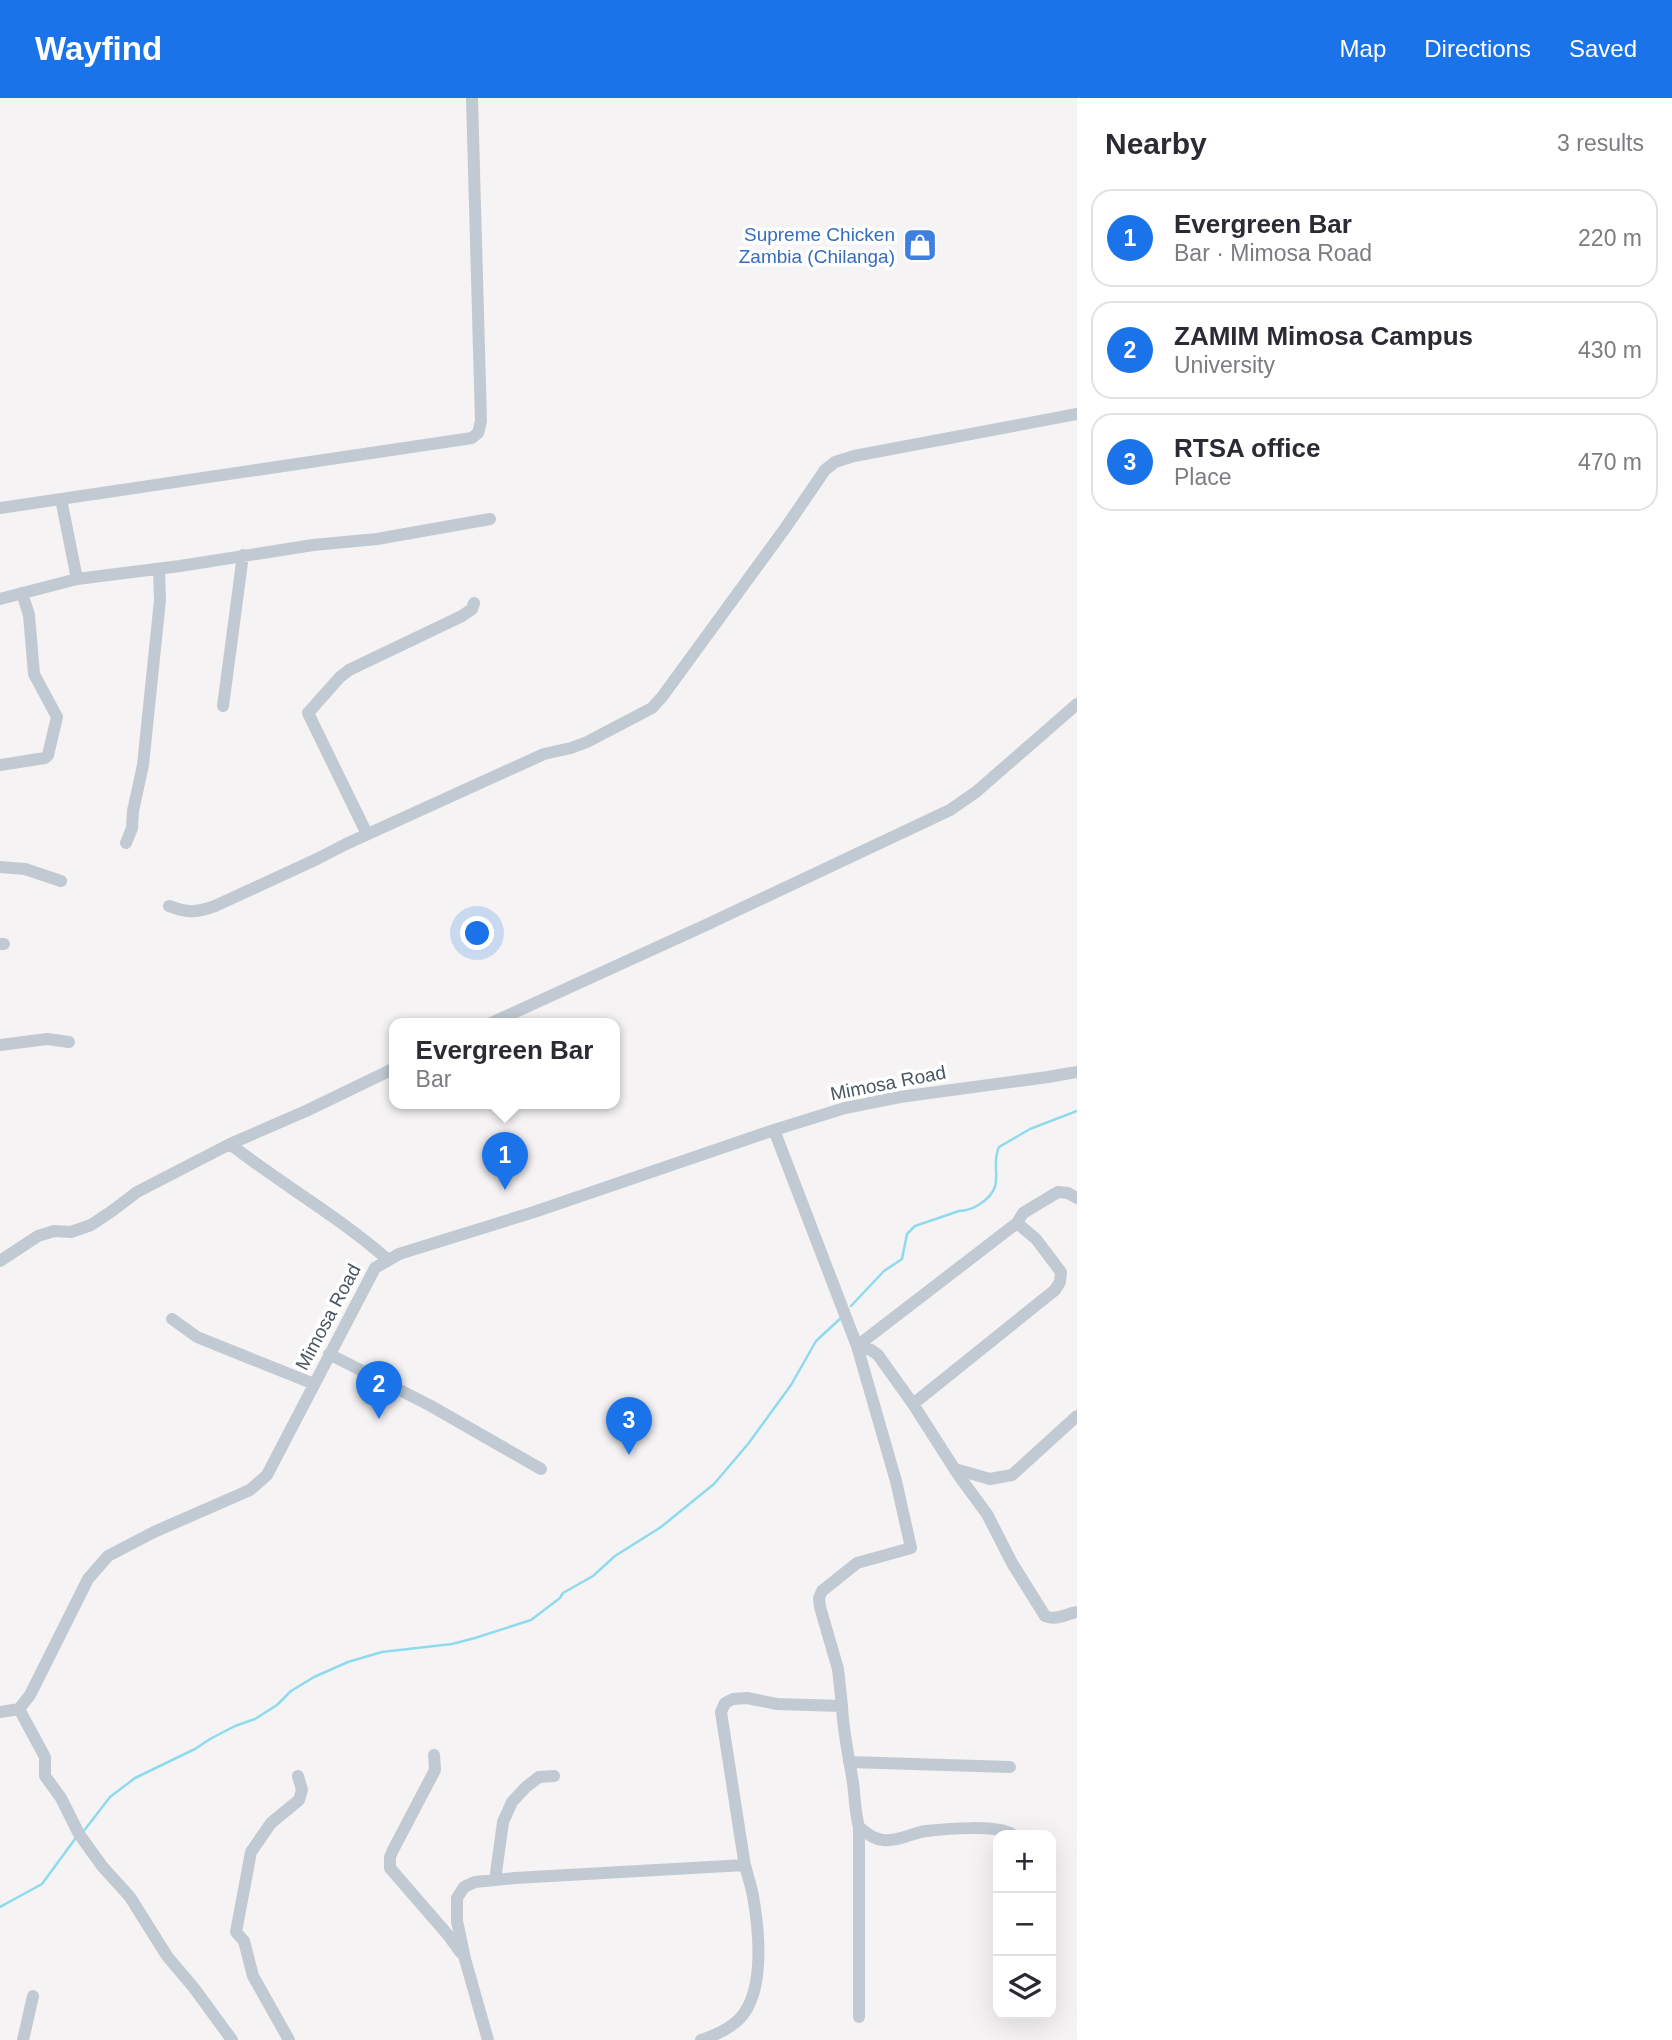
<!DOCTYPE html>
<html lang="en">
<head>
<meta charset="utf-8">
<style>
	:root { --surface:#fff; --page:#f2f2f3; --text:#2b2b33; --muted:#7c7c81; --line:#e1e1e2; --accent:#1a73e8 }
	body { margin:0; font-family:Helvetica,sans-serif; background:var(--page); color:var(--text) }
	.controls { position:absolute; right:21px; bottom:21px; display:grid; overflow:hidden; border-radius:14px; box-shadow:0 7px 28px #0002 }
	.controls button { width:63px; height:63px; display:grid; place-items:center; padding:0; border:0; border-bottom:2px solid var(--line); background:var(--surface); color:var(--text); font:35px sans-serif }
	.you { position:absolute; left:478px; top:836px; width:24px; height:24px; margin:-18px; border:5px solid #fff; border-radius:50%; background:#1a73e8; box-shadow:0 0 0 10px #1a73e833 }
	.badge { display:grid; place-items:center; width:46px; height:46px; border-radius:50%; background:var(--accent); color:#fff; font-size:23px; font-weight:700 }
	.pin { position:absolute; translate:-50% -58px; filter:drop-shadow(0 2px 4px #0008) }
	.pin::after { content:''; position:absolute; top:37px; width:24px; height:21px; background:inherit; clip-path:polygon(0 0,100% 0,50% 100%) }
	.popup { position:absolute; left:389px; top:920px; width:231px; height:91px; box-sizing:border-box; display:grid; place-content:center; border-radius:14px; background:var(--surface); filter:drop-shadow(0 2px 5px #0005); font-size:23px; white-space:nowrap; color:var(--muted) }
	.popup b { font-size:26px; color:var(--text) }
	.popup::after { content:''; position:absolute; left:50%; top:100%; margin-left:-14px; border:14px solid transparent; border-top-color:var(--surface) }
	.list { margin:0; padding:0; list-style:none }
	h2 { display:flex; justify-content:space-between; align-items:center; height:91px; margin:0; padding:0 28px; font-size:30px }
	h2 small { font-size:23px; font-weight:400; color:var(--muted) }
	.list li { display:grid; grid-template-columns:46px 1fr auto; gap:21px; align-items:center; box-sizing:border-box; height:98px; margin:0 14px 14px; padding:0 14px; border:2px solid var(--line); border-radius:21px }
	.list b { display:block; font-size:26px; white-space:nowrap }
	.list p { margin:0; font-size:23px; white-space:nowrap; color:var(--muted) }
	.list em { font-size:23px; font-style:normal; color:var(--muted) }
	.icon { flex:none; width:38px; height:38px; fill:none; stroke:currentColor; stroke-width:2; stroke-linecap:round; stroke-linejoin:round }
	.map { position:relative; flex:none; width:1077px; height:1942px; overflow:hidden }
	header { display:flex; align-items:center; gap:42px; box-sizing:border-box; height:98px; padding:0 35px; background:var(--accent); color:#fff }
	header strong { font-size:33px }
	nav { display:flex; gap:38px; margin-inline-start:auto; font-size:24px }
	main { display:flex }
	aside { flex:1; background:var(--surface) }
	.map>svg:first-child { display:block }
</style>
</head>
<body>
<header>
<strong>Wayfind</strong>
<nav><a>Map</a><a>Directions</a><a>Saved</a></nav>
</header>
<main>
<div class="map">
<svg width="1077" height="1942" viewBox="0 0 1077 1942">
	<rect width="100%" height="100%" fill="#f5f3f3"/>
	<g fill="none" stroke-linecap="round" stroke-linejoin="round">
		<path stroke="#90daee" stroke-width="2.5" d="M851,1208L884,1173L902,1161L907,1136L915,1128L959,1113C967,1113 974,1110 980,1106C1008,1088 989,1070 999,1049L1030,1031L1077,1013
			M83,1734L110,1699L135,1680L195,1651L210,1641L235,1628L255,1621L277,1607L291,1593L314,1579L348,1564L382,1554L452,1546L475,1540L531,1522L560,1500L563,1495L593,1478L615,1458L661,1429L714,1386L748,1346L791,1287L816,1243L842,1219
			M0,1809L42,1786L75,1741"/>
		<path stroke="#c1cad2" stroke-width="12" d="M61,401L77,481
			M0,410L472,340L478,335L481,323L472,0
			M0,501L77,481L180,468L313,447L377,441L490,421
			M223,608L243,457
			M0,667L45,660L48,657L57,619L34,576L29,517L22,495
			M367,736L308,615L340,579L349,572L462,518L472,511L474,505
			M126,745L132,730L133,713L143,667L160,502L159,471
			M0,769L25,771L61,783
			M169,808C188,815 195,815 215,808L317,761L346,746L544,656L571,650L587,644L652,610L662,599L786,429L825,372L835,364L854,358L1077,316
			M0,846H4
			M489,926L706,827L950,712L976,694L1077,606
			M0,947L47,941L69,944
			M774,1032L857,1248L896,1383L911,1450L857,1465L822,1493L819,1500L820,1509L838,1571L842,1608
			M387,1161C338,1118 281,1086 230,1046L306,1013L395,970
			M0,1163L38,1138L54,1133L71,1134L91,1127L112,1113L137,1094L230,1046
			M172,1221L197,1239L314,1286
			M857,1248L871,1252L878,1257L913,1306L959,1378L987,1416L1012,1465L1045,1518C1055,1523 1066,1516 1077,1514
			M857,1248L1017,1125L1023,1115L1058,1094L1068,1095L1077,1100
			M329,1256L431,1308L541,1371
			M913,1306L1055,1192L1060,1184L1061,1174L1036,1141L1017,1125
			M955,1371L990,1381L1012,1377L1077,1318
			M19,1611L45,1659V1678L61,1700L79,1736L102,1768L130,1799L167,1858L194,1890L232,1942
			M0,1614L19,1611L30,1597L88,1481L108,1458L154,1434L250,1392L267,1377L375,1170L399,1156L534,1114L774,1032L845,1010L900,999L1048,979L1077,974
			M434,1657L435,1672L393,1752L390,1759V1770L448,1837L461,1855
			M849,1664L1010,1669
			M859,1729C867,1735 873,1741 883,1742C897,1744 912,1735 926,1733C944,1731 1000,1726 1013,1737
			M495,1782L503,1724L512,1704L526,1689L539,1679L554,1678
			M23,1942L33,1898
			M289,1942L253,1878L244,1843L236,1834L251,1754L271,1725L299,1702L302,1692L298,1678
			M488,1942L465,1861L457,1823V1800L464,1789L475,1784L515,1780L745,1767
			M701,1942C716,1937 732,1930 742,1918C765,1890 759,1832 753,1798C751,1786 746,1774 744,1762C736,1713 729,1663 721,1614L725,1605L733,1601L747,1600L777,1606L842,1608C843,1634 849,1659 853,1685C855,1700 855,1715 859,1729V1919"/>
	</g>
	<defs>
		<g id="shop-square" transform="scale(1.75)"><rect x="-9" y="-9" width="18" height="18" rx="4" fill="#3f7fe0" stroke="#fff"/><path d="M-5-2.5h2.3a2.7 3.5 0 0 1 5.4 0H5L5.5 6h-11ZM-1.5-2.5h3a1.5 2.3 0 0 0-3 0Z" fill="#fff"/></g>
	</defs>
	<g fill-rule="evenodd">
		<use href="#shop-square" x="920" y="147"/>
	</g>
	<g text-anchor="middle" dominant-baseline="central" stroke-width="7" stroke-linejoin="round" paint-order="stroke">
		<g font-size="19" fill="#366cbe" stroke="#fff" text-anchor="end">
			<text x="895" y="136">Supreme Chicken<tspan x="895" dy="22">Zambia (Chilanga)</tspan></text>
		</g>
		<g font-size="19" fill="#4a5661" stroke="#fff">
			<text transform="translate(888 985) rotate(-11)">Mimosa Road</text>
			<text transform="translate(328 1219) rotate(-62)">Mimosa Road</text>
		</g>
	</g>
</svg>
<div class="controls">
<button>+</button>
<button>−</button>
<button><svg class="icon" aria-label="layers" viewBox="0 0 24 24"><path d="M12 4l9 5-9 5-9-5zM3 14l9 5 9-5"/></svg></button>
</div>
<div class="you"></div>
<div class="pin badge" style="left:505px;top:1092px">1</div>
<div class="popup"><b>Evergreen Bar</b>Bar</div>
<div class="pin badge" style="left:379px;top:1321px">2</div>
<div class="pin badge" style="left:629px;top:1357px">3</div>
</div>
<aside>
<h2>Nearby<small>3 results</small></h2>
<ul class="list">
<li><span class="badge">1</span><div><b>Evergreen Bar</b><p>Bar · Mimosa Road</p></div><em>220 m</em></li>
<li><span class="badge">2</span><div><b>ZAMIM Mimosa Campus</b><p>University</p></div><em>430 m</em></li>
<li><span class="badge">3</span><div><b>RTSA office</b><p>Place</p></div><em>470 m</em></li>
</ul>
</aside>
</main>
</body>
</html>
